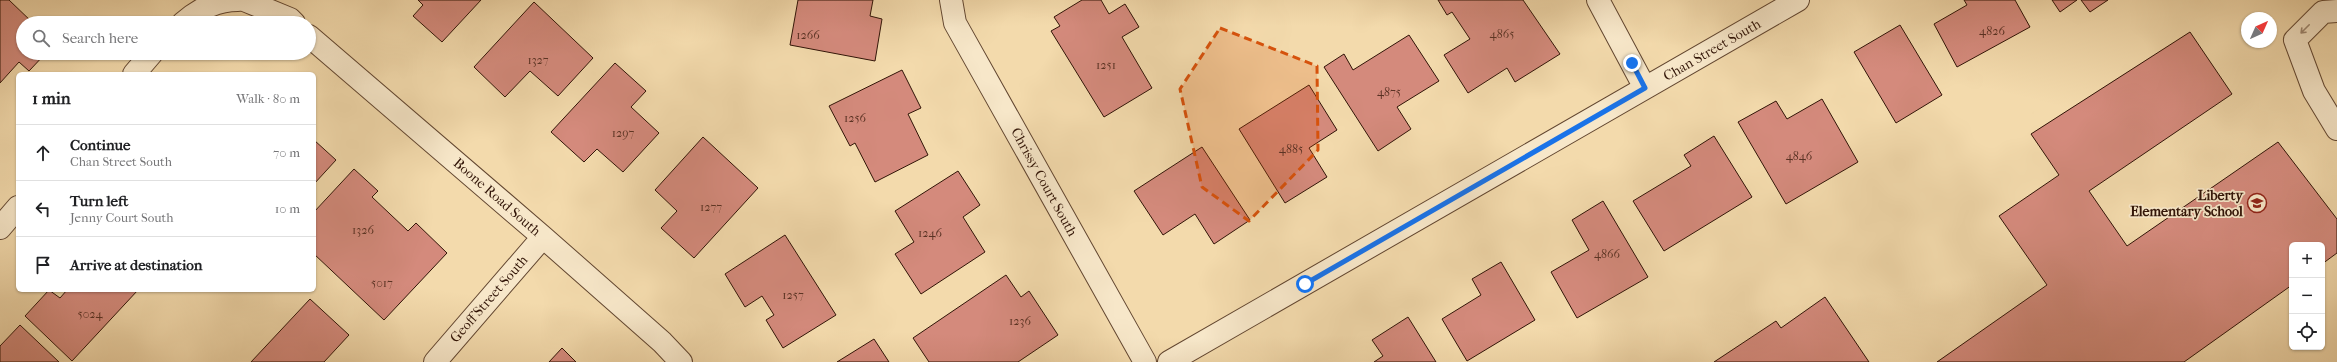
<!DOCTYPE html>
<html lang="en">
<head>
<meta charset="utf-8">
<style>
	:root { --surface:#fff; --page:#f6f6f6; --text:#202124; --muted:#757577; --line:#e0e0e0 }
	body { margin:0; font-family:"IM FELL French Canon",serif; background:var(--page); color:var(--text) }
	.controls { position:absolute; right:12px; bottom:12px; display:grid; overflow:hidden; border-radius:6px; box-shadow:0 1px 3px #0004 }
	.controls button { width:36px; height:36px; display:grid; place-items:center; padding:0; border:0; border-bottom:1px solid var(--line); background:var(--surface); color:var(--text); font:20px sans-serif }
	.compass { position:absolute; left:2241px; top:12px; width:36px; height:36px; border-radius:50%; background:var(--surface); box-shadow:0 1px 3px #0004; rotate:45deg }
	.stop { position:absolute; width:12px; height:12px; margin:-9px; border:3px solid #1a73e8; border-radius:50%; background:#fff }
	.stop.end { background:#1a73e8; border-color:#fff; box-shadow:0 1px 4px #0008 }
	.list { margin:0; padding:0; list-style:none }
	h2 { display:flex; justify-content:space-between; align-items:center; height:52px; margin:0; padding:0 16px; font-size:17px }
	h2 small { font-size:13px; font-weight:400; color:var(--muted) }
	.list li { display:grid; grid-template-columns:26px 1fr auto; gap:12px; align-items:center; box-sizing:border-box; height:56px; padding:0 16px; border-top:1px solid var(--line) }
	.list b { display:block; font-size:15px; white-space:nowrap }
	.list p { margin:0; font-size:13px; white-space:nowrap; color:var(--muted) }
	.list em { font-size:13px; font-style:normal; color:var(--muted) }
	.icon { flex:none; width:22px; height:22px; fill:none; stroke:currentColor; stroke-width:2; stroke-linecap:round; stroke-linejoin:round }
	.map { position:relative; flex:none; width:2337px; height:362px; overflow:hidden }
	.search { position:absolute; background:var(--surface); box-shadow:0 1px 3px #0004; left:16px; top:16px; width:300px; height:44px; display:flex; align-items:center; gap:10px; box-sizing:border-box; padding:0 14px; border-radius:22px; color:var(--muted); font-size:15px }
	.panel { position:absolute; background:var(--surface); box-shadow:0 1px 3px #0004; left:16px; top:72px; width:300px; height:220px; border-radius:6px }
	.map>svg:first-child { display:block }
</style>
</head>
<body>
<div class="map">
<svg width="2337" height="362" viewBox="0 0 2337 362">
	<rect width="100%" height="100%" fill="#f3daac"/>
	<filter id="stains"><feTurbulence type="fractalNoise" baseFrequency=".005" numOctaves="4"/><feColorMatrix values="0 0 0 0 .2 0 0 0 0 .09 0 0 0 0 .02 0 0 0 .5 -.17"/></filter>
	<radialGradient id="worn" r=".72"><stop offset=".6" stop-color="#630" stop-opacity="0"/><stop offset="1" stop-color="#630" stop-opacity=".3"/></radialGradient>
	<path fill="#d48a7c" stroke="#311407" d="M0,0H9L33,23H23V53H46L29,71L19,62L0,83Z
		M418,0H481L442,42L413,16L423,5Z
		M798,0H873L870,16L882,19L875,61L790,45Z
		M1082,0H1101L1109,14L1125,4L1139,27L1122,37L1152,88L1104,117L1051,31L1060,26L1054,17Z
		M1438,0H1523L1560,54L1515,82L1507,68L1468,93L1444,55L1470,39L1452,12L1447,15Z
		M1964,0H2015L2030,27L1957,67L1934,24L1967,5Z
		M2052,0H2077L2060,12Z
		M2081,0H2108L2090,12Z
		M534,2L593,58L558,96L530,71L505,97L474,67Z
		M1900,25L1942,95L1896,123L1854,52Z
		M2190,32L2232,94L2089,191L2127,246L2278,142L2337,219V253L2322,264V245H2292V285L2184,362H1937L2047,285L1999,216L2059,175L2031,134Z
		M1409,35L1439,81L1397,107L1411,129L1378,151L1324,67L1344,54L1353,70Z
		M615,63L646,91L631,107L659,133L623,172L597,149L584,162L551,132Z
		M902,70L921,108L908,114L928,155L875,182L855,143L850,146L829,106Z
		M1309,85L1337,130L1309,148L1327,177L1285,203L1239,129Z
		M1822,99L1858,162L1786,204L1738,122L1776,101L1787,119Z
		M1714,136L1752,197L1664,251L1633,201L1691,166L1684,155Z
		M703,137L758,188L694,258L661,228L677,211L655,190Z
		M314,140L336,160L314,184Z
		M1202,147L1250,220L1214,244L1195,214L1163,235L1134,191Z
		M354,169L378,191L372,197L408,231L416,223L447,253L384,320L314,254V212Z
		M958,171L980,205L963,217L985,252L921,294L895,254L914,242L895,211Z
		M1603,201L1648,277L1577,318L1551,272L1589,250L1572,220Z
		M785,235L836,315L783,348L766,320L774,315L762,296L745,307L725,274Z
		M1501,262L1535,320L1467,361L1442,319L1481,295L1472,279Z
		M1006,275L1021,297L1029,291L1058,335L1018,362H929L913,338Z
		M49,290L60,298L67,290H138L72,361L25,316Z
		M1825,297L1869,362H1714L1776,321L1781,328Z
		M310,299L349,335L324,362H251Z
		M1408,317L1436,362H1374L1383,356L1372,340Z
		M20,325L59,362H0V346Z
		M874,339L889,362H837Z
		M562,348L576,362H549Z"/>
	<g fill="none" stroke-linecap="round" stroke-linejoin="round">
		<g stroke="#624630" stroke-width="24">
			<path id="minor" d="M244,0L290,19L294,23
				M951,0L955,23L1145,362
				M1598,0L1645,88
				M2337,11L2323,12L2295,40L2314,91L2337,129
				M183,23C199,9 216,0 238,0
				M309,36L543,237L662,342L681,362
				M134,74L152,53
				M0,228L18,207
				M435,362L543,237
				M1169,362L1798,0"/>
		</g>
		<use href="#minor" stroke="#f7e7c9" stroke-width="22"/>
	</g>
	<defs><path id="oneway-shaft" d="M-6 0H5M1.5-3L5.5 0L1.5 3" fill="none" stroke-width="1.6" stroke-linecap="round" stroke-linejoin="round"/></defs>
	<use stroke="#9e8872" href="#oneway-shaft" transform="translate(2305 29) rotate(135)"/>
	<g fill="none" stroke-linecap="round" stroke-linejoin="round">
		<path stroke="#1a73e8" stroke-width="5" d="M1305,284L1645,88L1632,63"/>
	</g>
	<path fill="#d6520c" fill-opacity="0.2" stroke="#d6520c" stroke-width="3" stroke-dasharray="8 5" stroke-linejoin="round" d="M1220,28L1317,66L1318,150L1249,221L1202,187L1180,89Z"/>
	<defs>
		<g id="school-ring" transform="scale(1)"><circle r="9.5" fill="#f7e7c9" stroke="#8f2418" stroke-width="1.5"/><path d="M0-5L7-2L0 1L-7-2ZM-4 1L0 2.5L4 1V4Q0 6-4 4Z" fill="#8f2418"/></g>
	</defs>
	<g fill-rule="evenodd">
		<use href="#school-ring" x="2257" y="203"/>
	</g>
	<g text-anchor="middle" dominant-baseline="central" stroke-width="3.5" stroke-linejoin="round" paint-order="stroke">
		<g font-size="12" fill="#5a3224">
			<text x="1992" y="31">4826</text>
			<text x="1502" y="34">4865</text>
			<text x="808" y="35">1266</text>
			<text x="538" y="60">1327</text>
			<text x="1106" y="65">1251</text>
			<text x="1389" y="92">4875</text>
			<text x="855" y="118">1256</text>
			<text x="623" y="133">1297</text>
			<text x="1291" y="149">4885</text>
			<text x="1799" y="156">4846</text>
			<text x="711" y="207">1277</text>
			<text x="363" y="230">1326</text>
			<text x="930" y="233">1246</text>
			<text x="1607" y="254">4866</text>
			<text x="382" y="283">5017</text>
			<text x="793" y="295">1257</text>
			<text x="90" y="314">5024</text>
			<text x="1020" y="321">1236</text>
		</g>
		<g font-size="14" fill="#311407" stroke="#f7e7c9">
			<text transform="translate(1712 50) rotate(-30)">Chan Street South</text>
			<text transform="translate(1044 182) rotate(61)">Chrissy Court South</text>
			<text transform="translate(497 197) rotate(41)">Boone Road South</text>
			<text transform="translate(489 299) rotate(-49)">Geoff Street South</text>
		</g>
		<g font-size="14" font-weight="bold" fill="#311407" stroke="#f7e7c9" text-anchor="end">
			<text x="2243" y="195">Liberty<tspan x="2243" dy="16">Elementary School</tspan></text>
		</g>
	</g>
	<rect width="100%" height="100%" filter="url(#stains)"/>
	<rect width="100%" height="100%" fill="url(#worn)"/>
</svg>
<div class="controls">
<button>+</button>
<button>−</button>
<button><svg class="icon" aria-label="locate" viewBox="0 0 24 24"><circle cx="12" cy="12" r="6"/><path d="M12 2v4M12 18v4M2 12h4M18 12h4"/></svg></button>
</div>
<svg class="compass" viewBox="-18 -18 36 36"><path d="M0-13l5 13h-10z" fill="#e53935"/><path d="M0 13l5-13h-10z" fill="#757577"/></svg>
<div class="stop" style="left:1305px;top:284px"></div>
<div class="stop end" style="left:1632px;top:63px"></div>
<div class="search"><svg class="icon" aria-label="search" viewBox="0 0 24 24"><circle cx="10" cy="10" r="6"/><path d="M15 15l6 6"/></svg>Search here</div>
<section class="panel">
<h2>1 min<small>Walk · 80 m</small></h2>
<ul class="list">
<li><svg class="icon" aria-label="ahead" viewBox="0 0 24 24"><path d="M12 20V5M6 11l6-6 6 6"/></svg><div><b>Continue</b><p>Chan Street South</p></div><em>70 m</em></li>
<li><svg class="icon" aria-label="left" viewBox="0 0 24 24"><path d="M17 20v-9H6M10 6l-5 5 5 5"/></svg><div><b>Turn left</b><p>Jenny Court South</p></div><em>10 m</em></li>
<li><svg class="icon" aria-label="arrive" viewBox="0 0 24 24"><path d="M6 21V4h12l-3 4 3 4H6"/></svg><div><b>Arrive at destination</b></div></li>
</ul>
</section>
</div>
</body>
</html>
